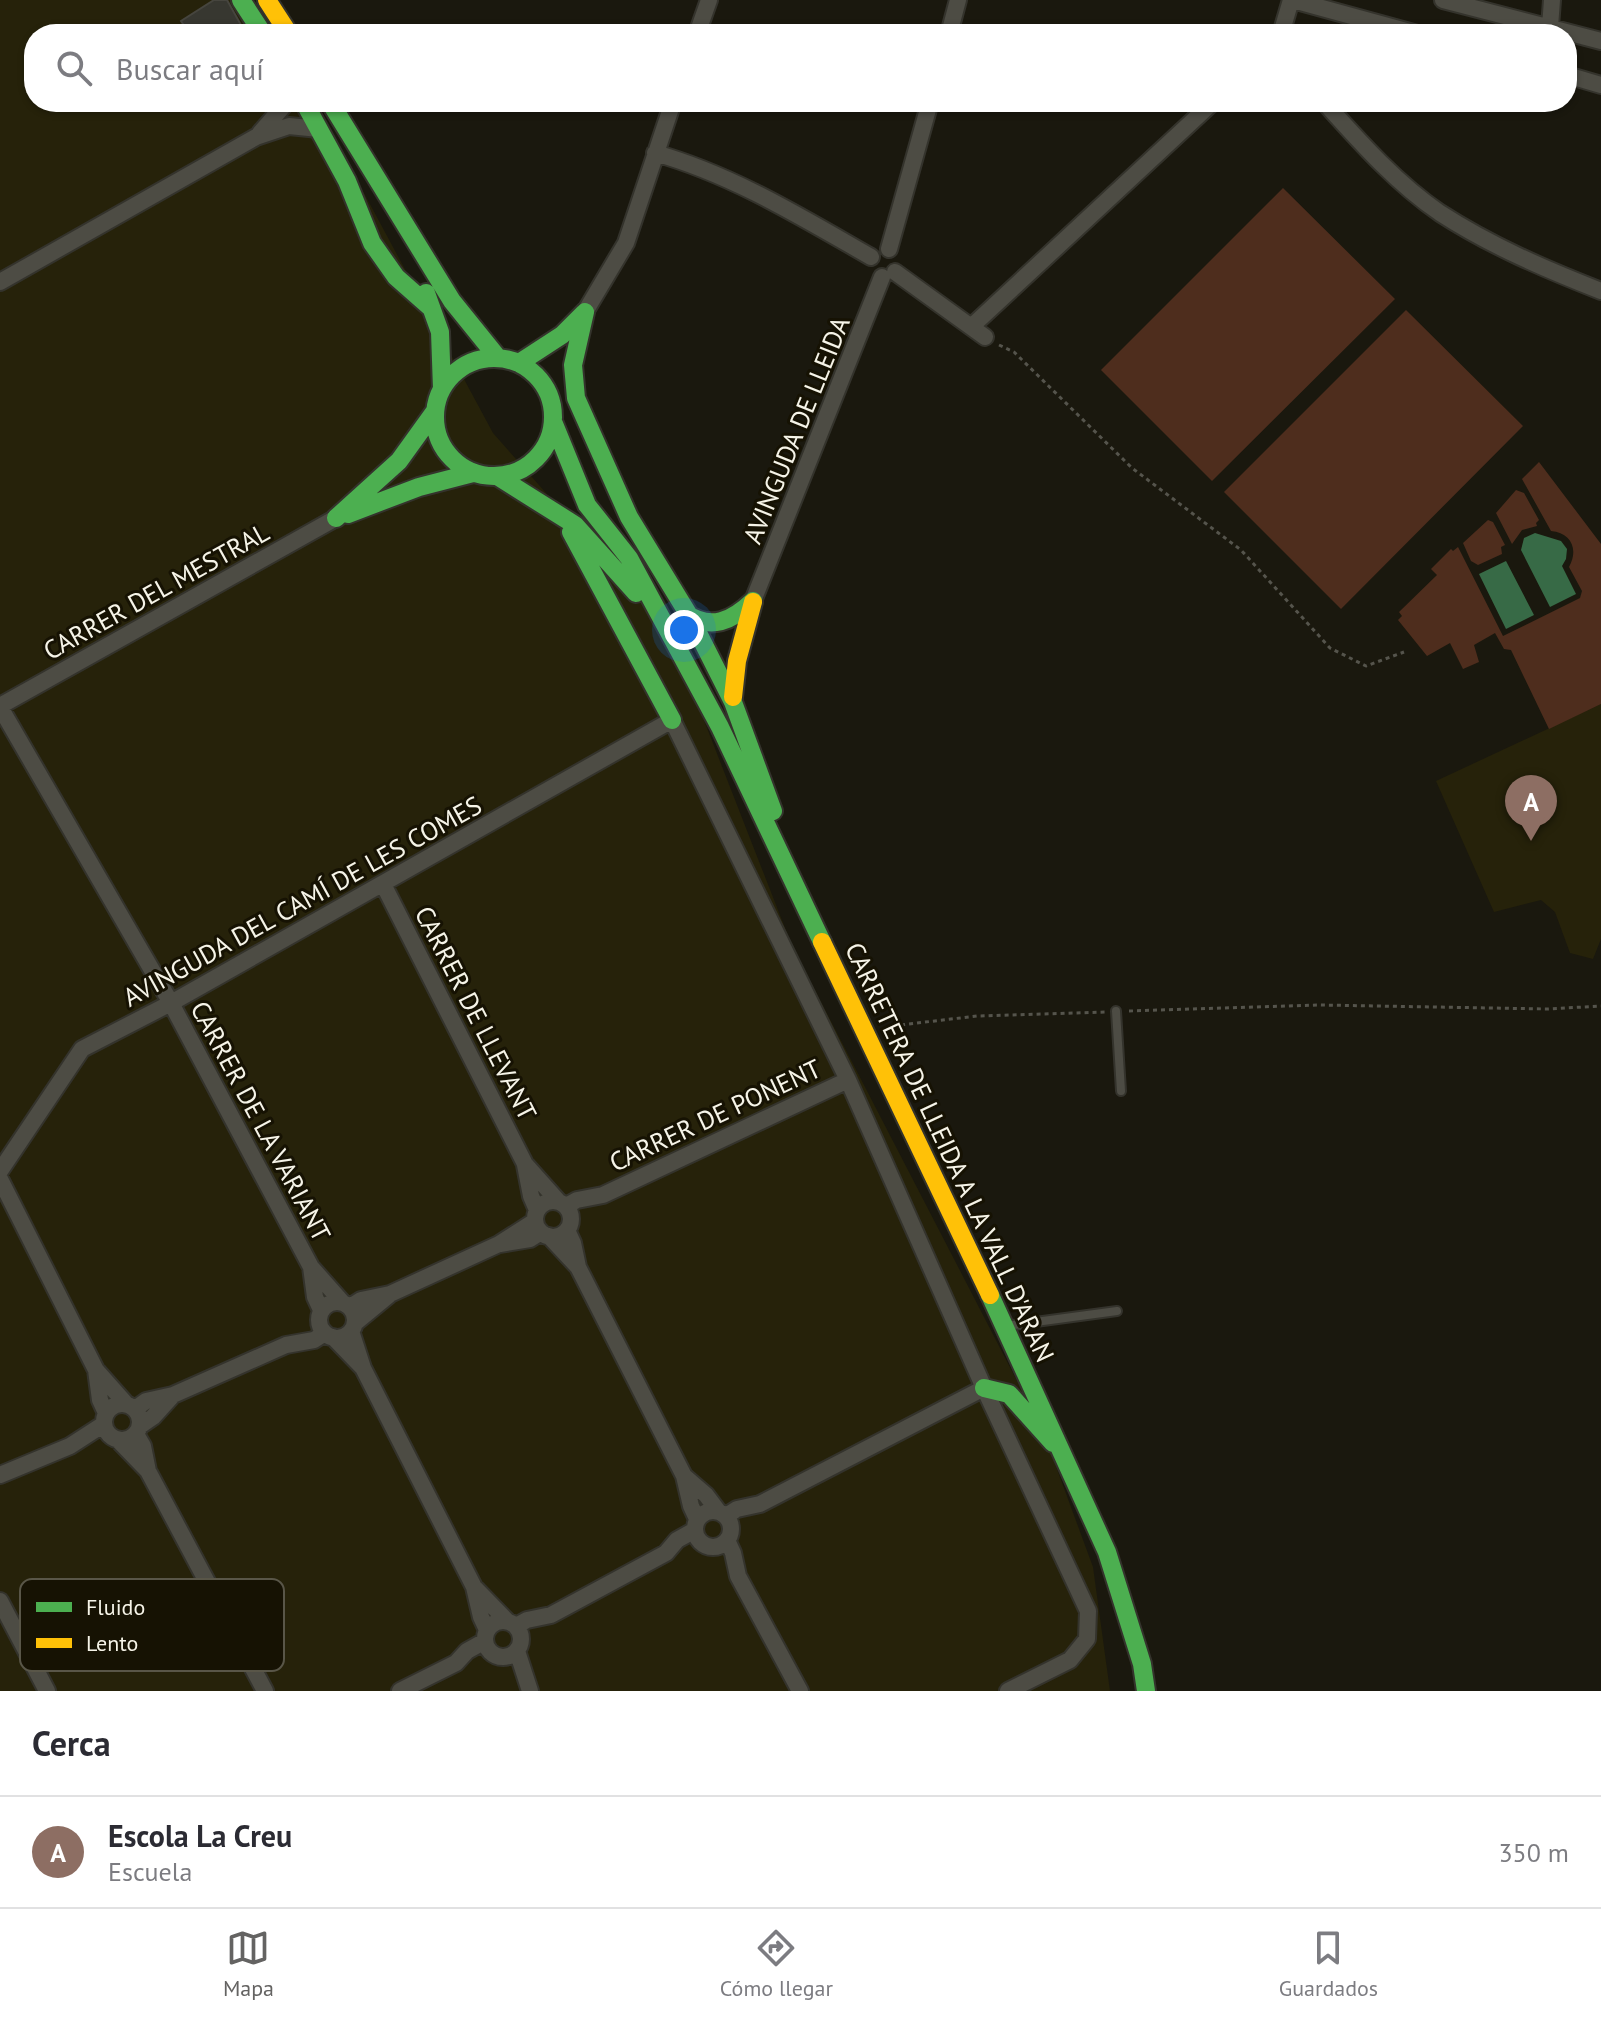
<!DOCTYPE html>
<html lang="es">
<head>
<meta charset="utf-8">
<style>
	:root { --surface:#fff; --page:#f7f7f7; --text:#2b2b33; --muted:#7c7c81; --line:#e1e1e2; --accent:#646362 }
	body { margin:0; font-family:"PT Sans",sans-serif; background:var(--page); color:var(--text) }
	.you { position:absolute; left:684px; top:630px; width:28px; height:28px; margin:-20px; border:6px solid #fff; border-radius:50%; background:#1a73e8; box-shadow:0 0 0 12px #1a73e833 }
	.badge { display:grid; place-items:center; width:52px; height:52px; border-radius:50%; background:var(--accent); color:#fff; font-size:26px; font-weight:700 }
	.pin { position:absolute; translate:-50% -66px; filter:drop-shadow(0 2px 4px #0008) }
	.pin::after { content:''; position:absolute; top:42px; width:28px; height:24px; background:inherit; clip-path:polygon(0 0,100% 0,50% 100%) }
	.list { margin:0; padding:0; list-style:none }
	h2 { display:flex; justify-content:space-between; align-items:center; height:104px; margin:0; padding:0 32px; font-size:34px }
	h2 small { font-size:26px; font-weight:400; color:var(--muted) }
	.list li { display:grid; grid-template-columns:52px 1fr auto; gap:24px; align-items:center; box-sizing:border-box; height:112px; padding:0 32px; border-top:2px solid var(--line) }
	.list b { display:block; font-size:30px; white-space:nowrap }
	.list p { margin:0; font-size:26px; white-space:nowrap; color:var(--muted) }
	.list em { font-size:26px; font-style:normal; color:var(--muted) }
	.icon { flex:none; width:44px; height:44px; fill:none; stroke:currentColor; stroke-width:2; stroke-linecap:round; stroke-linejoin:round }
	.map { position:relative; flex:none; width:1601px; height:1691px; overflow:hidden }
	.search { position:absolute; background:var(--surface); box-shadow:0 2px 6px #0004; left:24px; right:24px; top:24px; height:88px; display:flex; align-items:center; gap:20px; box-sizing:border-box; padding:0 28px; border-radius:32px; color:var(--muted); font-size:30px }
	.sheet { height:216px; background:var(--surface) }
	nav { display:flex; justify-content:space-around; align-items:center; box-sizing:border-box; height:112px; border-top:2px solid var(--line); background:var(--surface); font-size:22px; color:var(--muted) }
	nav a { display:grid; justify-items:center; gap:4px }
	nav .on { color:var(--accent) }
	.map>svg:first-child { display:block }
</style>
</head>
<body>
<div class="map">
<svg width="1601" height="1691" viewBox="0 0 1601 1691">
	<rect width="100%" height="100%" fill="#1a180e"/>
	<path fill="#26220a" d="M0,0H245L270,34H34V102H315L493,433L645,605L700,710L792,946L1043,1431L1093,1567L1110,1691H0Z
		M1601,704V939L1593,959L1570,953L1555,912L1541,900L1494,912L1436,781Z"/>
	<path fill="#4e2d1d" d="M1283,188L1395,299L1212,481L1101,370Z
		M1406,310L1523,426L1341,609L1224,492Z
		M1539,462L1601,544V704L1549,729L1511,650L1504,649L1495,633L1474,645L1479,662L1463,669L1450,643L1427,656L1398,620L1402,616L1399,612L1437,575L1431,569L1451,549L1453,551L1458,547L1503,636L1580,598L1582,591L1569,567C1579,549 1571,533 1551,531L1522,479Z
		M1516,490L1524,493L1539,520L1536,523L1537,526L1522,530L1512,544L1496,513Z
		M1488,520L1493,522L1505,545L1501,547L1502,554L1478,565L1471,561L1463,543Z"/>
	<path fill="#376a46" d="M1535,533L1561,541L1567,549L1566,559L1562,566L1576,594L1550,607L1521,550L1524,538Z
		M1506,561L1534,615L1506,629L1479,574Z"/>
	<path fill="#373730" stroke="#46453e" stroke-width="2" d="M214,0H227L246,34H190L181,21Z"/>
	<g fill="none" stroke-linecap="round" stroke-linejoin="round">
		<g stroke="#34332c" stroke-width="12">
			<path id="lane" d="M1116,1011L1121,1091
				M1006,1326L1117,1311"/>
		</g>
		<g stroke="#34332c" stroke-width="20">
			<path id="street" d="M1293,0L1417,34
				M1443,0L1601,41
				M1550,27L1552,0
				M697,34L709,0
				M949,34L958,0
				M1281,34L1291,0
				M1567,75L1601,85
				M1324,102C1359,141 1396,183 1440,213C1491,246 1545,269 1601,291
				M260,133L287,102
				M655,153C733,175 801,217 871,257
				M889,249L930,102
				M895,272L985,337
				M0,282L256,137L289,126L319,129
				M585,312L626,243L673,102
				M971,327L1213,102
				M753,601L882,277
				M0,706L336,518
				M0,707L171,1003L311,1267L342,1302
				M383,884L525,1164L558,1201
				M525,1165L531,1196L537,1210
				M0,1171L82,1049L171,1003L672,720L848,1080L984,1388L1088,1611L1087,1639L1070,1660L1008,1691
				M0,1179L96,1370L127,1405
				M535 1219a18 18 0 1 1 36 0a18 18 0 1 1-36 0Z
				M566,1206L577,1200L603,1195L848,1080
				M567,1230L573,1243L578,1267L684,1476L691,1506L697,1519
				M549,1236L578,1267
				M500,1244L530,1239L541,1232
				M311,1267L315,1297L321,1310
				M319 1320a18 18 0 1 1 36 0a18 18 0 1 1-36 0Z
				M350,1307L361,1300L390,1294L499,1244L535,1221
				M355,1323L389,1295
				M351,1331L363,1368L474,1587L481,1617L487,1630
				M333,1337L363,1368
				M96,1370L100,1400L106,1413
				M104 1422a18 18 0 1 1 36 0a18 18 0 1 1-36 0Z
				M135,1409L146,1401L173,1395L286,1345L314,1340L325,1333
				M140,1426L153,1417L173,1395
				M136,1434L143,1446L148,1471L265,1691
				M118,1440L148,1471
				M0,1475L70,1446L104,1424
				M684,1476L706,1495L718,1511
				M695 1529a18 18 0 1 1 36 0a18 18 0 1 1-36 0Z
				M726,1516L737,1509L760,1504L984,1388
				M727,1540L733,1553L738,1576L800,1691
				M474,1587L508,1622
				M0,1601L47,1691
				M485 1639a18 18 0 1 1 36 0a18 18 0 1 1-36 0Z
				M516,1626L527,1620L551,1615L666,1553L677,1540L695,1530
				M517,1651L530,1691
				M400,1691L456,1663L467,1651L485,1641"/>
		</g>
		<g stroke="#34332c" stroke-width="22">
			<path id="fast" d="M241,0L263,34
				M304,102L347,181L372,243L396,277L430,307
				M330,102L452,301L498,358
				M426,293L440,332L442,389
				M585,312L573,365L576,398L629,517L690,617L733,702L773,811
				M435 417a59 59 0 1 1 118 0a59 59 0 1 1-118 0Z
				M519,363L562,335L584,313
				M554,424L587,505L629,558L720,727L822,942
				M497,476L575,525L636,593
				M348,514L419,487L473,473
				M336,518L399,461L435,411
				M571,532L672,720
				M685,613C711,631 732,621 753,601
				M990,1295L1107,1552L1142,1664L1146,1691
				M984,1388L1009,1394L1053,1443"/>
		</g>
		<g stroke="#34332c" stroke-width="22">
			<path id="slow" d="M267,0L289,34
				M733,697L737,661L753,602
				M822,942L990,1295"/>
		</g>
		<path stroke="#55544c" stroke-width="3" stroke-dasharray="4 4" stroke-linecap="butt" d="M999,345L1014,352L1132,468L1241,550L1330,648L1366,666L1404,652
			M1129,1011L1320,1005L1548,1009L1601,1006
			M886,1030L900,1025L977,1016L1105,1012"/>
		<use href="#lane" stroke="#4d4c44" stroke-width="8"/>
		<use href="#street" stroke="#4d4c44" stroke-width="16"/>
		<use href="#fast" stroke="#4caf50" stroke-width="18"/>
		<use href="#slow" stroke="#ffc107" stroke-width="18"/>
	</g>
	<g text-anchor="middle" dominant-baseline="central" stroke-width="6" stroke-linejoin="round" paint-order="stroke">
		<g font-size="26" fill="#f6f4e8" stroke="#161203">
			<text transform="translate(796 430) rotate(-68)">AVINGUDA DE LLEIDA</text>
			<text transform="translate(156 591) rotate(-29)">CARRER DEL MESTRAL</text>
			<text transform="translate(302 901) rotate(-29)">AVINGUDA DEL CAMÍ DE LES COMES</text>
			<text transform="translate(476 1013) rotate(63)">CARRER DE LLEVANT</text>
			<text transform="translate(715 1115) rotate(-25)">CARRER DE PONENT</text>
			<text transform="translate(261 1121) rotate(62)">CARRER DE LA VARIANT</text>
			<text transform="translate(950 1152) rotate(65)">CARRETERA DE LLEIDA A LA VALL D'ARAN</text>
		</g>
	</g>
	<rect x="20" y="1579" width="264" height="92" rx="12" fill="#161203" stroke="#595648" stroke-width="2"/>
	<rect x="36" y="1602" width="36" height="10" fill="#4caf50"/>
	<rect x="36" y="1638" width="36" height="10" fill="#ffc107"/>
	<g font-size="22" fill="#f6f4e8">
		<text x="86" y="1615">Fluido</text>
		<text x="86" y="1651">Lento</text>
	</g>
</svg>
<div class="you"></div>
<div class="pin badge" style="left:1531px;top:841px;background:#8d6e63">A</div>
<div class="search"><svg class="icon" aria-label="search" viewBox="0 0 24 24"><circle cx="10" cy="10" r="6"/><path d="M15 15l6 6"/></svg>Buscar aquí</div>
</div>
<section class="sheet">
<h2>Cerca<small></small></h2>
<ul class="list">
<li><span class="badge" style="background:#8d6e63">A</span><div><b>Escola La Creu</b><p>Escuela</p></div><em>350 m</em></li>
</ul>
</section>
<nav>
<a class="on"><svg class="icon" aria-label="map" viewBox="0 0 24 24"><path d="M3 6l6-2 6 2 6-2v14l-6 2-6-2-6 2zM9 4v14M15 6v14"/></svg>Mapa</a>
<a><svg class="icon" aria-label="directions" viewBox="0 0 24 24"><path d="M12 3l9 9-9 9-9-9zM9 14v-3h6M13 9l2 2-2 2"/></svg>Cómo llegar</a>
<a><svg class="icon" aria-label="saved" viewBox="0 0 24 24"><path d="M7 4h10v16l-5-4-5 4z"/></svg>Guardados</a>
</nav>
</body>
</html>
